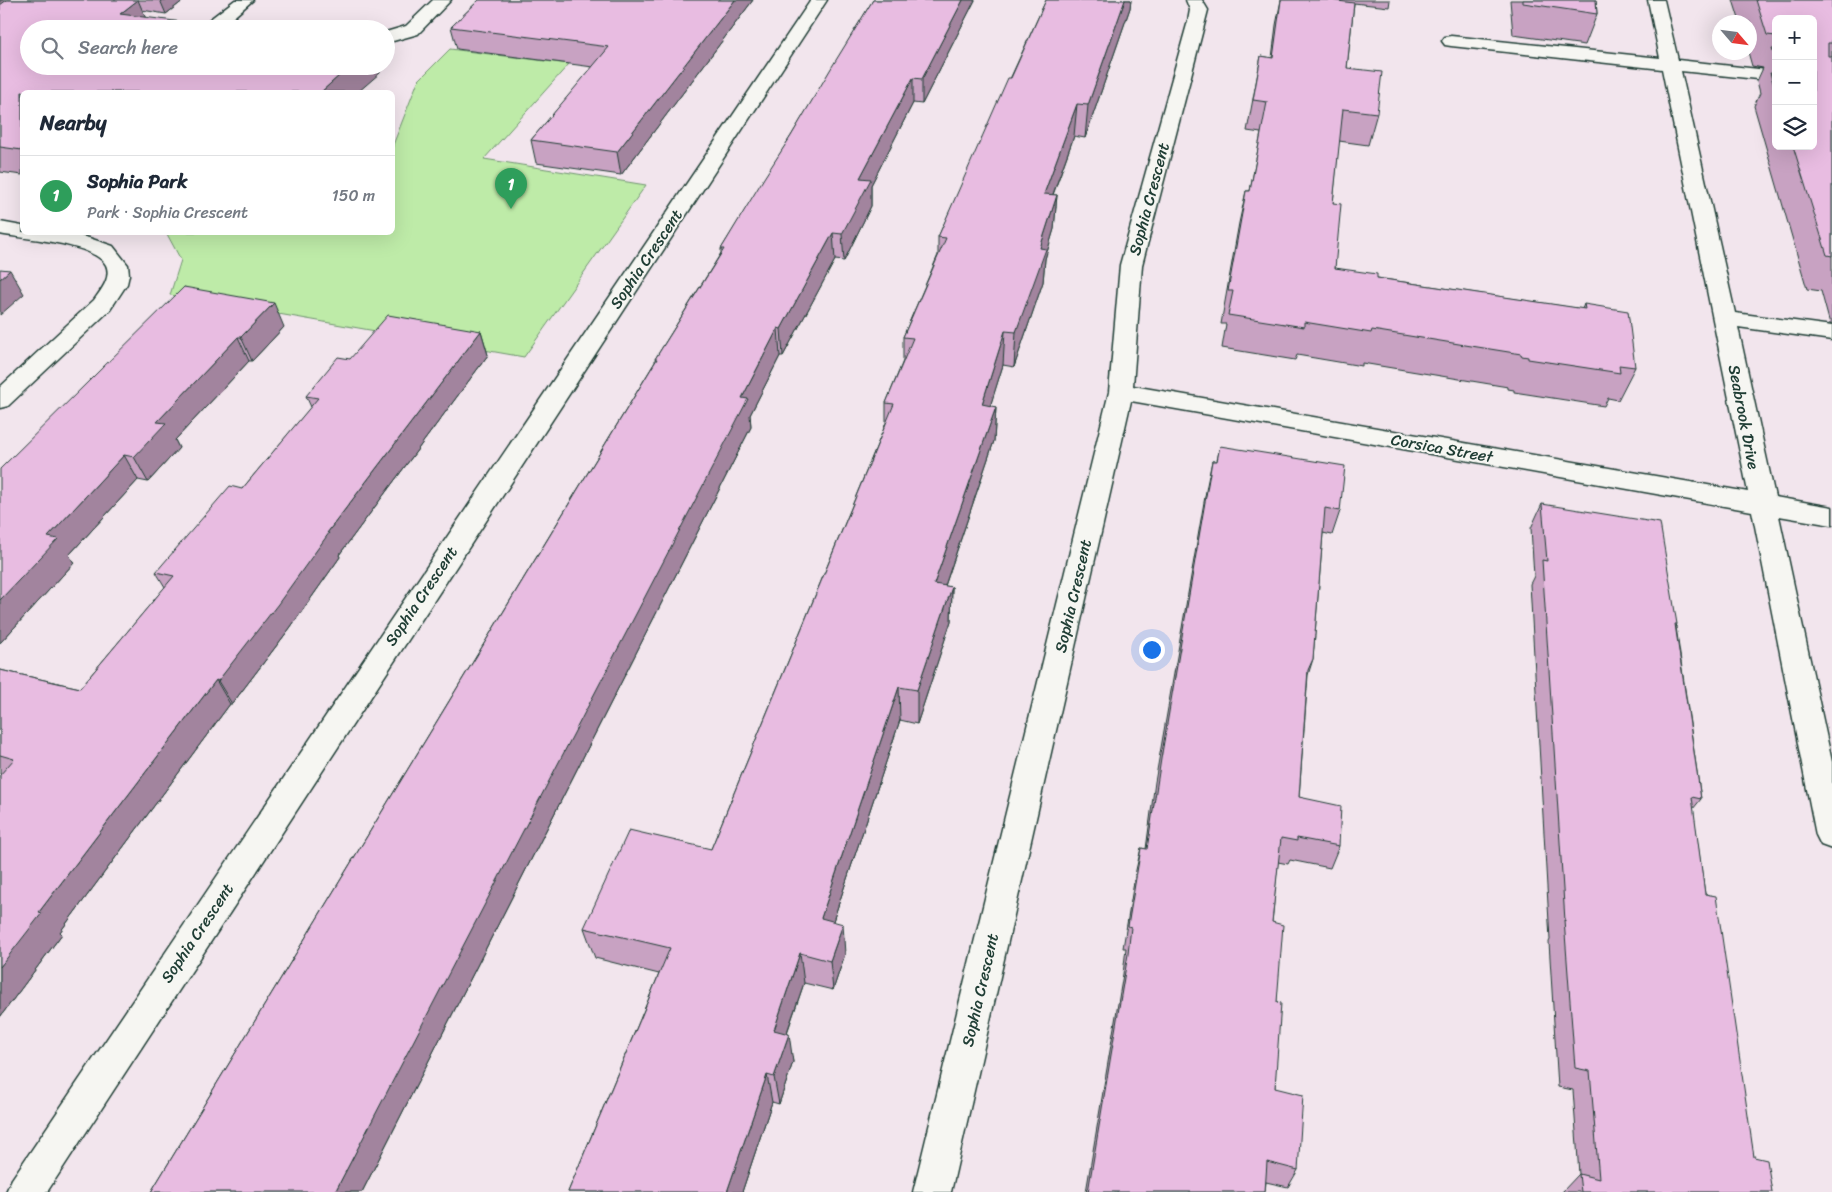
<!DOCTYPE html>
<html lang="en">
<head>
<meta charset="utf-8">
<style>
	:root { --surface:#fff; --page:#f2f2f3; --text:#1f2937; --muted:#747a83; --line:#e0e1e3; --accent:#1f6fb2 }
	body { margin:0; font-family:Sriracha,sans-serif; background:var(--page); color:var(--text) }
	.controls { position:absolute; right:15px; top:15px; display:grid; overflow:hidden; border-radius:8px; box-shadow:0 5px 20px #0002 }
	.controls button { width:45px; height:45px; display:grid; place-items:center; padding:0; border:0; border-bottom:1px solid var(--line); background:var(--surface); color:var(--text); font:25px sans-serif }
	.compass { position:absolute; left:1712px; top:15px; width:45px; height:45px; border-radius:50%; background:var(--surface); box-shadow:0 5px 20px #0002; rotate:118deg }
	.you { position:absolute; left:1151px; top:649px; width:18px; height:18px; margin:-12px; border:4px solid #fff; border-radius:50%; background:#1a73e8; box-shadow:0 0 0 8px #1a73e833 }
	.badge { display:grid; place-items:center; width:32px; height:32px; border-radius:50%; background:var(--accent); color:#fff; font-size:16px; font-weight:700 }
	.pin { position:absolute; translate:-50% -41px; filter:drop-shadow(0 1px 2px #0008) }
	.pin::after { content:''; position:absolute; top:26px; width:18px; height:15px; background:inherit; clip-path:polygon(0 0,100% 0,50% 100%) }
	.list { margin:0; padding:0; list-style:none }
	h2 { display:flex; justify-content:space-between; align-items:center; height:65px; margin:0; padding:0 20px; font-size:21px }
	h2 small { font-size:16px; font-weight:400; color:var(--muted) }
	.list li { display:grid; grid-template-columns:32px 1fr auto; gap:15px; align-items:center; box-sizing:border-box; height:80px; padding:0 20px; border-top:1px solid var(--line) }
	.list b { display:block; font-size:19px; white-space:nowrap }
	.list p { margin:0; font-size:16px; white-space:nowrap; color:var(--muted) }
	.list em { font-size:16px; font-style:normal; color:var(--muted) }
	.icon { flex:none; width:28px; height:28px; fill:none; stroke:currentColor; stroke-width:2; stroke-linecap:round; stroke-linejoin:round }
	.map { position:relative; flex:none; width:1832px; height:1192px; overflow:hidden }
	.search { position:absolute; background:var(--surface); box-shadow:0 5px 20px #0002; left:20px; top:20px; width:375px; height:55px; display:flex; align-items:center; gap:12px; box-sizing:border-box; padding:0 18px; border-radius:28px; color:var(--muted); font-size:19px }
	.panel { position:absolute; background:var(--surface); box-shadow:0 5px 20px #0002; left:20px; top:90px; width:375px; height:145px; border-radius:8px }
	.map>svg:first-child { display:block }
</style>
</head>
<body>
<div class="map">
<svg width="1832" height="1192" viewBox="0 0 1832 1192">
	<rect width="100%" height="100%" fill="#f2e5ed"/>
	<filter id="ink" filterUnits="userSpaceOnUse"><feTurbulence type="fractalNoise" baseFrequency=".02" numOctaves="2"/><feDisplacementMap in="SourceGraphic" scale="10" xChannelSelector="R" yChannelSelector="G"/><feConvolveMatrix kernelMatrix="1 2 1 2 8 2 1 2 1" color-interpolation-filters="sRGB"/></filter>
	<g filter="url(#ink)">
		<path fill="#beeba8" stroke="#6e946e" d="M450,49L569,64L484,159L646,185L524,357L170,295L181,260L167,234L170,232H392L393,145L418,81Z"/>
		<g fill="none" stroke-linecap="round" stroke-linejoin="round">
			<g stroke="#1f3d34" stroke-width="3">
				<path id="minor" d="M235,0H253L220,29H204L202,27L205,23Z
					M433,0H451L418,34L386,43V32L406,26Z
					M811,0H827L47,1192H6L12,1179Z
					M1186,0H1202L1208,10L1142,265L1133,386L1748,492L1662,69L1451,46L1445,45L1442,41L1445,37L1451,36L1660,58L1648,0H1664L1678,60L1776,71V81L1681,71L1735,313L1832,326V340L1738,327L1775,497L1832,507V525L1779,516L1832,762V849L1821,845L1816,835L1752,511L1131,401L951,1192H913L1109,392L1120,265L1188,21L1190,10Z
					M0,222L22,226V232H64L89,238L113,246L128,265L129,275L127,284L110,310L8,406L0,408V387L94,300C100,291 112,278 106,265C94,243 24,239 0,234Z"/>
			</g>
			<use href="#minor" fill="#f6f6f2" fill-rule="evenodd"/>
		</g>
		<path fill="#c8a2c2" stroke="#1f3d34" fill-rule="evenodd" d="M0,0H184L166,14L142,10L145,17L29,66H378L380,73L22,92V175L0,172Z
			M479,0H753L621,175L536,163L531,140L593,67L457,49L451,27Z
			M873,0H975L922,104L913,103L871,185V206L844,261L835,260L783,356H780L750,415L751,427L362,1192H151L655,362V359L721,253V249L791,136Z
			M1046,0H1131L1130,8L1085,138L1074,136L1053,195H1057L1054,229L1045,259L1043,282L1014,367L1003,365L990,406L996,407L994,441L945,586L952,587L951,621L917,724L900,720L833,921L845,954L833,990L804,983L787,1033L793,1062L779,1104L772,1102L742,1192H568L659,974L595,958L584,928L711,849L886,423V403L903,361V337L938,255V237Z
			M1281,0L1337,1L1334,0H1390L1389,7L1354,3L1347,68L1377,113L1368,145L1339,141L1333,203L1335,268L1377,278L1582,309L1584,304L1635,367L1618,400L1608,398L1604,406L1514,392V390L1508,389V387L1362,363V366L1297,355L1295,360L1222,348L1226,324H1221L1239,223L1246,191H1250L1261,133L1247,131L1261,56L1272,58L1276,25Z
			M1510,0H1596L1597,14L1585,45L1513,35Z
			M1733,0H1832V325L1830,324L1821,291L1807,289L1754,106L1760,93L1757,81L1763,68L1752,66L1748,52H1750V22H1740ZM1776,19H1813V146H1776Z
			M184,287L284,327L252,361H249L175,440L179,448L148,482L138,480L69,555L74,563L0,643Z
			M481,331L488,355L339,555L340,557L290,628L232,704H230L60,932L62,934L0,1017V775L1,774H0V670L80,688L165,587L156,572L242,489L311,407L306,396L350,359Z
			M1220,446L1340,511L1332,535L1323,533L1313,659L1308,675L1299,797L1339,846L1330,868L1290,860L1288,864L1278,862L1272,922L1277,1002L1275,1088L1298,1170L1288,1187L1266,1182L1265,1192H1086L1123,974L1126,948H1123L1136,870L1141,848L1146,849L1155,782L1207,485L1212,461H1217Z
			M1542,504L1677,624L1676,627L1701,799L1693,809L1705,894L1754,1157L1772,1192H1562L1579,1174L1573,1090L1558,1087L1549,942L1550,940L1530,584L1534,576L1531,528Z"/>
		<path fill="#a2849e" stroke="#1f3d34" d="M0,0H10L0,19Z
			M138,0L149,26L120,14Z
			M160,0H184L166,14Z
			M735,0H753L621,175L617,152Z
			M963,0H975L922,104V79Z
			M1125,0H1131L1130,8L1085,138L1088,105Z
			M350,66H378L380,73L358,92H321Z
			M913,78V103L871,185V206L844,261L842,234L860,178Z
			M1077,104L1074,136L1041,227L1044,194Z
			M1057,195L1054,229L1045,259L1043,282L1014,367L1016,332L1040,248Z
			M833,233L835,260L783,356L781,329Z
			M10,270L24,294L0,315V279Z
			M274,303L284,327L252,361L241,337Z
			M778,328L780,356L750,415L751,427L362,1192H335Z
			M481,331L488,355L339,555L340,557L290,628L232,704L218,681L327,533Z
			M1005,331L1003,365L980,439L982,404Z
			M238,337L249,361L175,440L179,448L148,482L134,457L157,422Z
			M996,407L994,441L934,618V584Z
			M124,455L138,480L69,555L74,563L0,643V600L48,537Z
			M952,587L951,621L917,724V690Z
			M216,680L230,704L60,932L62,934L0,1017V967L39,912Z
			M899,687L900,720L824,948L821,918Z
			M843,924L845,954L833,990L830,961Z
			M800,953L804,983L778,1058L774,1030Z
			M789,1034L793,1062L779,1104L774,1077Z
			M767,1075L772,1102L742,1192H727Z"/>
		<path fill="#e8bce1" stroke="#1f3d34" d="M7,0H138L120,14L237,29H29V66H350L321,92H22V150L0,147V5Z
			M479,0H735L617,152L531,140L609,47L451,27Z
			M873,0H963L922,79L913,78L860,178L871,179L842,234L833,233L781,329L778,328L742,398L748,399L335,1192H151L657,359H655L724,249H721L764,178L791,136L833,65Z
			M1046,0H1125L1088,105L1077,104L1044,194L1057,195L1040,248L1046,249L1016,332L1005,331L982,404L996,407L934,584L952,587L917,690L899,687L821,918L843,924L830,961L800,953L774,1030L789,1034L774,1077L767,1075L727,1192H568L670,948L584,928L629,830L711,849L894,404L886,403L913,338L903,337L946,238L938,237L1008,78H1011Z
			M1281,0H1329L1354,3L1347,68L1382,72L1377,113L1343,109L1333,203L1341,204L1335,268L1377,274V278L1585,309L1584,304L1628,311L1635,367L1619,365L1620,373L1528,359V357L1522,356L1521,354L1372,330L1371,333L1304,322V327L1228,315L1233,291H1228L1246,191H1250L1267,102L1253,100L1261,56L1273,58Z
			M1523,0H1596L1597,14L1523,3Z
			M1756,0H1832V43H1828V56H1832V256L1827,255L1793,146H1813V19H1776V36L1767,35Z
			M1772,49H1776V61Z
			M1770,73L1776,74V92Z
			M0,269L10,270L0,279Z
			M184,287L274,303L241,337H238L157,422L166,423L134,457L124,455L48,537L58,539L0,600V469Z
			M388,315L481,331L327,533H329L278,604L218,681L216,680L39,912L42,913L0,967V775L14,759L0,755V670L80,688L174,576L156,572L230,486L242,489L318,398L306,396L338,357L350,359Z
			M1220,446L1345,466L1340,511L1325,508L1313,659L1308,670L1299,797L1341,806L1339,846L1297,838V841L1281,838L1272,922L1283,925L1277,1002L1281,1003L1275,1088L1303,1095L1298,1170L1267,1162L1265,1192H1088L1128,954L1131,927L1128,926L1141,848L1147,849L1161,759L1212,461H1217Z
			M1542,504L1660,523L1677,624H1675L1701,799L1692,797L1705,894L1716,896L1754,1157L1767,1160L1772,1192H1581L1579,1174L1599,1179L1590,1071L1575,1068L1564,920L1565,921L1542,560L1547,561Z"/>
	</g>
	<g text-anchor="middle" dominant-baseline="central" stroke-width="4" stroke-linejoin="round" paint-order="stroke">
		<g font-size="16" fill="#1f3d34" stroke="#f6f6f2">
			<text transform="translate(1149 199) rotate(-75)">Sophia Crescent</text>
			<text transform="translate(646 259) rotate(-56)">Sophia Crescent</text>
			<text transform="translate(1744 417) rotate(79)">Seabrook Drive</text>
			<text transform="translate(1442 448) rotate(10)">Corsica Street</text>
			<text transform="translate(421 596) rotate(-56)">Sophia Crescent</text>
			<text transform="translate(1073 596) rotate(-77)">Sophia Crescent</text>
			<text transform="translate(197 933) rotate(-56)">Sophia Crescent</text>
			<text transform="translate(980 990) rotate(-77)">Sophia Crescent</text>
		</g>
	</g>
</svg>
<div class="controls">
<button>+</button>
<button>−</button>
<button><svg class="icon" aria-label="layers" viewBox="0 0 24 24"><path d="M12 4l9 5-9 5-9-5zM3 14l9 5 9-5"/></svg></button>
</div>
<svg class="compass" viewBox="-18 -18 36 36"><path d="M0-13l5 13h-10z" fill="#e53935"/><path d="M0 13l5-13h-10z" fill="#747a83"/></svg>
<div class="you"></div>
<div class="pin badge" style="left:511px;top:209px;background:#2e9e5b">1</div>
<div class="search"><svg class="icon" aria-label="search" viewBox="0 0 24 24"><circle cx="10" cy="10" r="6"/><path d="M15 15l6 6"/></svg>Search here</div>
<section class="panel">
<h2>Nearby<small></small></h2>
<ul class="list">
<li><span class="badge" style="background:#2e9e5b">1</span><div><b>Sophia Park</b><p>Park · Sophia Crescent</p></div><em>150 m</em></li>
</ul>
</section>
</div>
</body>
</html>
